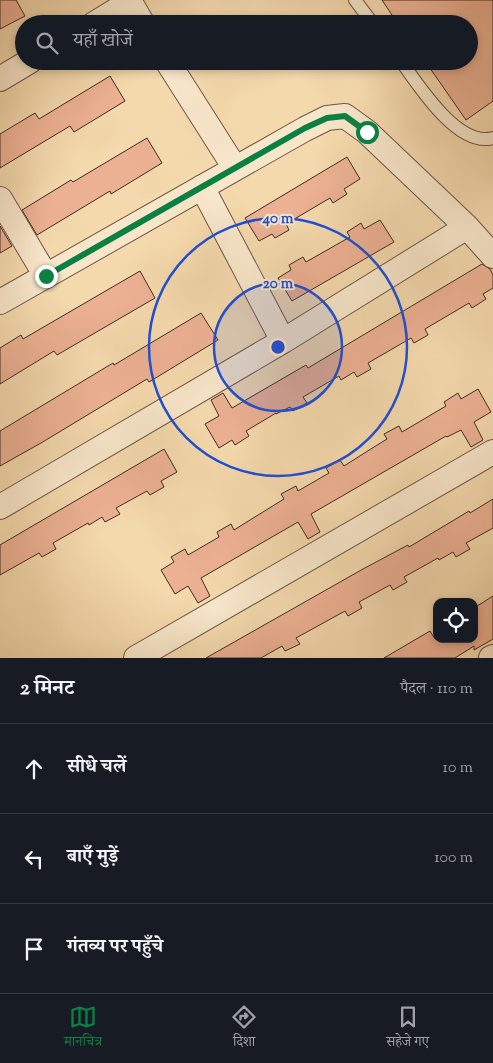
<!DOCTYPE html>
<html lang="hi">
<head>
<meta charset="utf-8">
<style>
	:root { --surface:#171b24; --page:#242831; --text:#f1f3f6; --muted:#9ea1a6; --line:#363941; --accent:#0b8043 }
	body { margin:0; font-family:"Sorts Mill Goudy","Noto Serif Devanagari",serif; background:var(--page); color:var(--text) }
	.controls { position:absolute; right:15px; bottom:15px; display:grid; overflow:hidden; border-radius:10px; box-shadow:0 2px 8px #0003 }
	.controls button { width:45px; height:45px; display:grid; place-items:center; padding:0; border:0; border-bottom:1px solid var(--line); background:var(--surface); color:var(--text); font:25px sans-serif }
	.stop { position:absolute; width:15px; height:15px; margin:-11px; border:4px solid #0b8043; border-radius:50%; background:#fff }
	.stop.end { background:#0b8043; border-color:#fff; box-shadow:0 1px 5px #0008 }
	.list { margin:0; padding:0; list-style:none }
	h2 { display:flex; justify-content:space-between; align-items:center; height:65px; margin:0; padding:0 20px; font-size:21px }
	h2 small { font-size:16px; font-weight:400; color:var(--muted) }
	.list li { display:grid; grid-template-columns:32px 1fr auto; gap:15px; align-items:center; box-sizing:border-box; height:90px; padding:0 20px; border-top:1px solid var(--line) }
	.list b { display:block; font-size:19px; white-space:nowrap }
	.list em { font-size:16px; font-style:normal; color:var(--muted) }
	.icon { flex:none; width:28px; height:28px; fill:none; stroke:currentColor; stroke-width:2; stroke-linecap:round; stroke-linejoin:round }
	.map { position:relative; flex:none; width:493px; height:658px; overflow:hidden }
	.search { position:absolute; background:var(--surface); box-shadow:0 2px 8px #0003; left:15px; right:15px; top:15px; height:55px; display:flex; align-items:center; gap:12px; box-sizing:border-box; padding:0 18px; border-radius:28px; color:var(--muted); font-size:19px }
	.sheet { height:335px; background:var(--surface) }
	nav { display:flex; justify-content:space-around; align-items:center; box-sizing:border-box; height:70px; border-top:1px solid var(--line); background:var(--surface); font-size:14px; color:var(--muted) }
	nav a { display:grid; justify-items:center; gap:2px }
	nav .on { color:var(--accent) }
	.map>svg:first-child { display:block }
</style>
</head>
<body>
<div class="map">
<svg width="493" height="658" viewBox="0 0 493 658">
	<rect width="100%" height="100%" fill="#f4d9ad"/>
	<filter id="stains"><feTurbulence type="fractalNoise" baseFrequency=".004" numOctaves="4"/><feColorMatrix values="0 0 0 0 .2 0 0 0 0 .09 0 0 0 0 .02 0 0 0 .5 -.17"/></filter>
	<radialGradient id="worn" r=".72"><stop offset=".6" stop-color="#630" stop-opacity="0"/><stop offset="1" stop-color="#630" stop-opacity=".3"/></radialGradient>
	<path fill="#ecb193" stroke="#412c23" d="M0,0H16L25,16L0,29Z
		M382,0H493V101L466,120L425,61H469V24H398Z
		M110,76L125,101L74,132L70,126L0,168V134L35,113L39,119Z
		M147,138L162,163L111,194L110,191L37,235L22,210L71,180L73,182Z
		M347,157L360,179L344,189L347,194L333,203L330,198L286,224L289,230L275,238L272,234L259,241L245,218Z
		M380,220L394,242L292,301L278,278L291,270L289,265L303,257L306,262L350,237L347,232L361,223L364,229Z
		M0,226L12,246L0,253Z
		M482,264L490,269L493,275V288L483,294L486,299L472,308L469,303L425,329L428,335L414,343L411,338L368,363L371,369L357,377L354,372L341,380L339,376L303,397L307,403L293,411L290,407L276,414V413L246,431L249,436L235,445L232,440L219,448L205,424L219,416L211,400L223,393L232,408L306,365L308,368Z
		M140,271L155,298L57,355L54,351L0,384V348L21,335L23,339Z
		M201,313L218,340L149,382L147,379L41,443L0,466V431L113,363L114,365Z
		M478,389L491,412L474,422L483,440L471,447L461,430L447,437L446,436L311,514L320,532L308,539L298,522L201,578L210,596L198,603L188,586L175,594L161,570L174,562L171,557L185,549L188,555L219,537L217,532L231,524L234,530L271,507L284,499L281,494L296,486L298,491L329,473L326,468L340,460L344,466L374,447L387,439L384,434L399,426L402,432L446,406L444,402L458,393L461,399Z
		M164,449L177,472L161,481L164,487L150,495L147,491L116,508L120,514L105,522L102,517L89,525L88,523L53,543L56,549L42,557L39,553L0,575V545Z
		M493,499V528L466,543L470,549L456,557L453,552L439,560L438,558L404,577L407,582L393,590L390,585L359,602L362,608L348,616L345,611L296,638L300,644L285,651L282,646L261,658H206L363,569L408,545L409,547L469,511L470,513Z
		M493,596V639L474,650V646L455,658H384L430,631L435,639H474V608Z"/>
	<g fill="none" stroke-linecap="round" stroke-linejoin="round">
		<g stroke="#6e5746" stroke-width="14">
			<path id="lane" d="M355,0L373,24
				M401,61C419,86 458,148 493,138"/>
		</g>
		<g stroke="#6e5746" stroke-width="26">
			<path id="street" d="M130,2L143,24
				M94,24L130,2V0
				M167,61L235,168
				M0,79L30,61
				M202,187L283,341
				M0,199L46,276
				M0,302L305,129L327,118L345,116L367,132L467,227L493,256
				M0,507L283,341L467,227
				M136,658L493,452
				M491,658L493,657"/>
		</g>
		<use href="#lane" stroke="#f8e6ca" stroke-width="12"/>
		<use href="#street" stroke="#f8e6ca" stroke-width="24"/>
	</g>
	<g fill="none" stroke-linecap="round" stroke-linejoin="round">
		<path stroke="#0b8043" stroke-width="6" d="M46,276L305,128L327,118L345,116L367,132"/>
	</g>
	<circle cx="278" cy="347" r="64" fill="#1d4ed8" fill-opacity=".12"/>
	<g fill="none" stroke="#1d4ed8" stroke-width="2.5">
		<circle cx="278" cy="347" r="64"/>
		<circle cx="278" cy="347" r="129"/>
	</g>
	<circle cx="278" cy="347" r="8" fill="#1d4ed8" stroke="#f8e6ca" stroke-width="2.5"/>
	<g font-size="15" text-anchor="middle" font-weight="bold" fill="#1d4ed8" stroke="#f8e6ca" stroke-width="4" stroke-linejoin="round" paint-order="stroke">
		<text x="278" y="223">40 m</text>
		<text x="278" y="288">20 m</text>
	</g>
	<rect width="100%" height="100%" filter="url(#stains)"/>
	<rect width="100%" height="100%" fill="url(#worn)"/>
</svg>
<div class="controls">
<button><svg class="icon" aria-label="locate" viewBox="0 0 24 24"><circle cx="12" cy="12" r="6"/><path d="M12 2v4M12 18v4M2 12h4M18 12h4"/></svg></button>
</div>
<div class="stop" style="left:367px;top:132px"></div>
<div class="stop end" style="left:46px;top:276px"></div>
<div class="search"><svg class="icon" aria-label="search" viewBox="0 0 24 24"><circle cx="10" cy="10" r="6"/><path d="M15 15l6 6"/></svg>यहाँ खोजें</div>
</div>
<section class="sheet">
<h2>2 मिनट<small>पैदल · 110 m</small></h2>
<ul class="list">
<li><svg class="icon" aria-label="ahead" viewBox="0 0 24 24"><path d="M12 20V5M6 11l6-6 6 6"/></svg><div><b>सीधे चलें</b></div><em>10 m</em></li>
<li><svg class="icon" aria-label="left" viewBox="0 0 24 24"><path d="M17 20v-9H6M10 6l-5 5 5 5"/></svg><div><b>बाएँ मुड़ें</b></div><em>100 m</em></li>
<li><svg class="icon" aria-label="arrive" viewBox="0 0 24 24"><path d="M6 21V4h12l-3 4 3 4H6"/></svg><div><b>गंतव्य पर पहुँचे</b></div></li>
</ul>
</section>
<nav>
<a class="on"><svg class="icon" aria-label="map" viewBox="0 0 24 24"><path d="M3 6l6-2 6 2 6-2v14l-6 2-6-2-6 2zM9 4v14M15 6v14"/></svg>मानचित्र</a>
<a><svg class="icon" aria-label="directions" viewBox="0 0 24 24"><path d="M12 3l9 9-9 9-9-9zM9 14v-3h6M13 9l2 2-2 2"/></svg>दिशा</a>
<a><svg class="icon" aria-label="saved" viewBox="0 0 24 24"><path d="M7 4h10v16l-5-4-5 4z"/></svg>सहेजे गए</a>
</nav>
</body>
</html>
